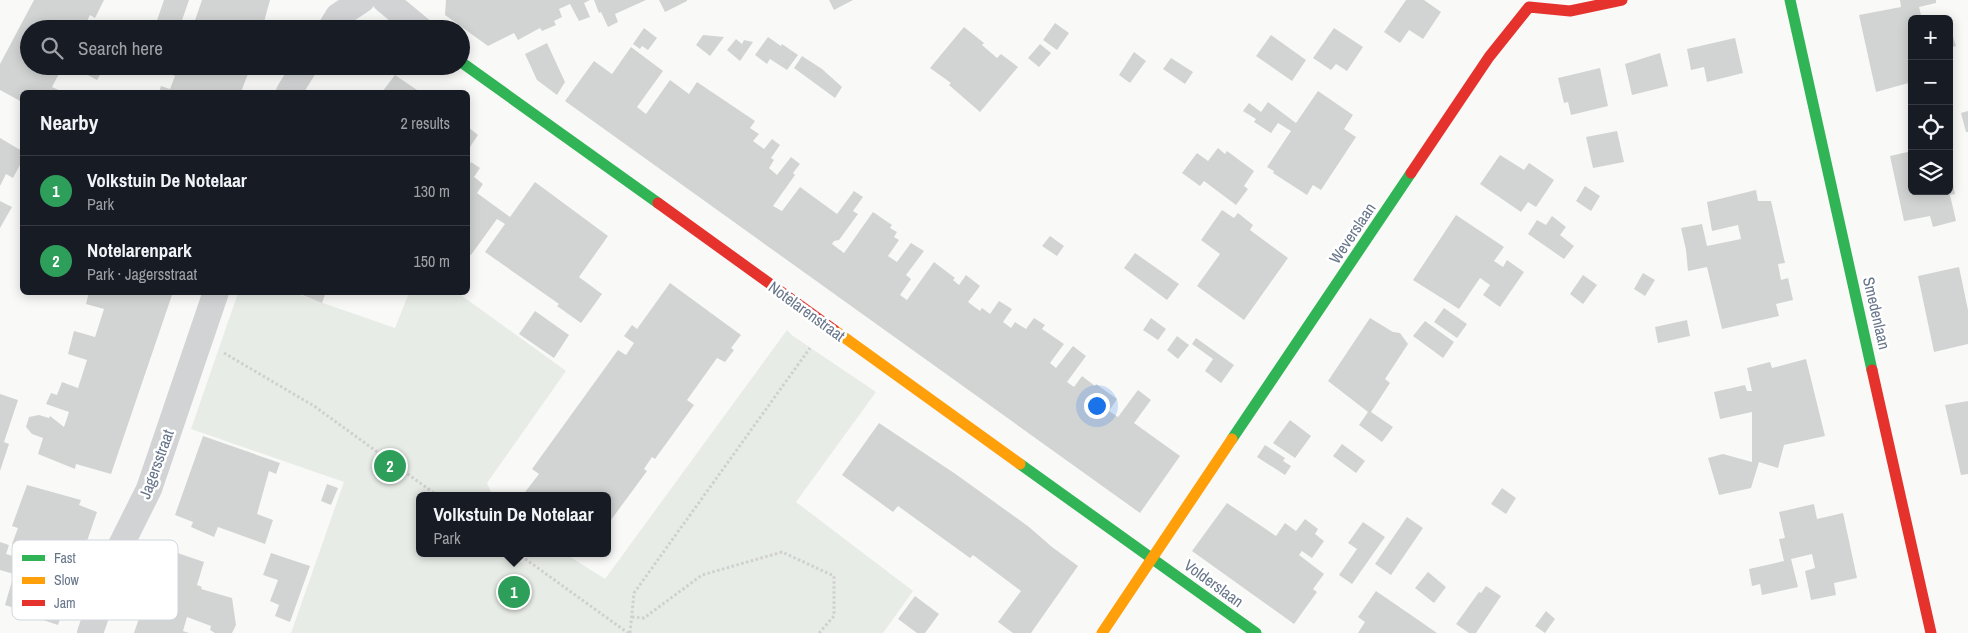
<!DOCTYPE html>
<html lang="en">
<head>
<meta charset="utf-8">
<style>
	:root { --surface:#171b24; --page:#242831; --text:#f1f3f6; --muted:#9ea1a6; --line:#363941; --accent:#0f766e }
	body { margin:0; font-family:"Archivo Narrow",sans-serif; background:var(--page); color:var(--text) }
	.controls { position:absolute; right:15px; top:15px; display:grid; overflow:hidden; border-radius:8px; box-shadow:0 2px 12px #0003 }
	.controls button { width:45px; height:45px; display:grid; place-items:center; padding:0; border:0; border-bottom:1px solid var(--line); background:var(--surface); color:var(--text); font:25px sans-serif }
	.you { position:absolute; left:1096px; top:405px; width:18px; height:18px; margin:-12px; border:4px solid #fff; border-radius:50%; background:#1a73e8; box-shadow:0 0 0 8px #1a73e833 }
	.badge { display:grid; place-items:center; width:32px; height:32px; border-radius:50%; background:var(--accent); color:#fff; font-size:16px; font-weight:700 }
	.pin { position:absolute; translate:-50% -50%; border:2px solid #fff; box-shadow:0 1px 5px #0006 }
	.popup { position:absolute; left:416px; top:492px; width:195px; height:65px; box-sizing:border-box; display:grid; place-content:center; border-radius:8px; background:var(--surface); filter:drop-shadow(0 1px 4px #0005); font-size:16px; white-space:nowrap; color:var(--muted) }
	.popup b { font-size:19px; color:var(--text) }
	.popup::after { content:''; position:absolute; left:50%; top:100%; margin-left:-10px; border:10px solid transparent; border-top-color:var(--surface) }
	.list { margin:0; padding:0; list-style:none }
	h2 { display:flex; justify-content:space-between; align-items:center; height:65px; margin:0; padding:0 20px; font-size:21px }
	h2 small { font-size:16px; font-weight:400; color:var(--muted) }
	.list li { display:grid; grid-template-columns:32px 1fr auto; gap:15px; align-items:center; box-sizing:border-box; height:70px; padding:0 20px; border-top:1px solid var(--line) }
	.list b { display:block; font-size:19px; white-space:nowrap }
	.list p { margin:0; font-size:16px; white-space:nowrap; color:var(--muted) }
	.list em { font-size:16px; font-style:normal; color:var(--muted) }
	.icon { flex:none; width:28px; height:28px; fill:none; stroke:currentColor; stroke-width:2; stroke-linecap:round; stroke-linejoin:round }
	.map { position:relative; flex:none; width:1968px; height:633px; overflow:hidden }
	.search { position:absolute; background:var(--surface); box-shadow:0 2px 12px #0003; left:20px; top:20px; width:450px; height:55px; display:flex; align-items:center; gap:12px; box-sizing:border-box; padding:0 18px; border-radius:28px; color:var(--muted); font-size:19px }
	.panel { position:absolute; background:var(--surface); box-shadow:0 2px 12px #0003; left:20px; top:90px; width:450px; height:205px; border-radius:8px }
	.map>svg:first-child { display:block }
</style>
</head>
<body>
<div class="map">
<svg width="1968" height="633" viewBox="0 0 1968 633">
	<rect width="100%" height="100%" fill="#f9f9f8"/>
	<path fill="#e8ece6" d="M238,293H294L395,328L409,293H458L555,363L566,371L487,483L493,496H420V553H564L605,579L787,330L793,336L876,392L796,502L913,591L883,633H291L344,482L191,429Z"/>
	<path fill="#d2d4d4" d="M34,0H104L95,18L90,15L83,29H29V66H63L52,87L63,92H22V102L0,90V64Z
		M164,0H189L179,29H154Z
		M202,0H270L262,29H192Z
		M446,0H590L584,3L590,17L579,21L570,4L559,9L562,17L554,21L556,25L542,31L540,28L518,40L514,33L488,46L445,15Z
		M594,0H646L615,14L618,22L608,27L601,12L599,13Z
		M659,0H687V1L665,12Z
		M829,0H853L834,10Z
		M1406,0H1424L1441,12L1423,39L1409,30L1400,43L1384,32Z
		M1900,0H1936V3L1919,7L1922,19H1912V82L1876,92L1859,15L1901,7Z
		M1055,23L1069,33L1057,50L1043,40Z
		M1949,23L1956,46L1949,48Z
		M964,27L984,43L982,45L997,58L1001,54L1018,67L980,112L949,85L951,83L930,68Z
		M644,28L657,38L648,50L642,46L640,49L633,44Z
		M1334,28L1363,47L1347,71L1336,64L1331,70L1313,58Z
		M703,35L724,37L710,56L696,45Z
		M1271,35L1306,60L1292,81L1256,56Z
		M768,37L781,46L782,44L798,55L787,70L770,59L767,64L755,55Z
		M1735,38L1743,73L1707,82L1704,67L1691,70L1687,49Z
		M736,39L742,44L744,40L753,42L740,61L727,50Z
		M547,43L565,82L557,95L537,80L525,54Z
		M1040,44L1051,53L1039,67L1028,58Z
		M631,47L663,71L637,107L646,114L670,80L689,94L697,82L755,121L750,128L759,134L753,141L764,149L772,139L780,145L771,158L774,160L769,168L777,175L791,157L800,164L793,173L795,175L773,206L782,211L800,187L837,214L854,191L863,197L853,211L858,214L839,240L834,241L832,244L844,253L873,212L892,225L890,228L897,232L894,237L899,240L888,256L897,262L911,243L924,251L906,275L911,279L900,295L907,300L934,262L955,278L953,280L959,285L966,275L980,286L968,302L980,311L982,308L990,314L999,301L1012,309L1003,322L1011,328L1015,322L1026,329L1034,318L1045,325L1042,329L1064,344L1050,363L1056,368L1073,346L1086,356L1067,382L1074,387L1082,376L1095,386L1096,384L1117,399L1109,411L1118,417L1138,390L1151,400L1134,423L1180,456L1140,513L565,101L594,61L612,74Z
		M1134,52L1146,61L1130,83L1119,75Z
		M1660,53L1668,86L1632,95L1625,64Z
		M802,56L822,69L842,87L835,98L794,68Z
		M1171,58L1193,72L1185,84L1163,69Z
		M71,66H102L103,70L97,80Z
		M170,66H251L241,92H159L161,86L170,89L175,76L168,73Z
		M1600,68L1608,106L1571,115L1568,102L1564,103L1558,78Z
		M395,75L420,92H382Z
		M1318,91L1353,115L1344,129L1356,137L1321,190L1313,185L1307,195L1273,173L1274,171L1267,167L1291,131L1278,123L1271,133L1254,122L1256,119L1243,111L1249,103L1261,112L1268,102L1296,123Z
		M1968,111V132H1966L1961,113Z
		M468,127L478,135L468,150Z
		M1617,131L1624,162L1593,168L1586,137Z
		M0,138L22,151V166L20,165L13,178L6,174L0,186Z
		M1218,148L1225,154L1227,151L1254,171L1244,186L1248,189L1236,205L1204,181L1200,186L1182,173L1197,153L1208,161Z
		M1912,151V191H1949L1950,170L1955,194L1950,195L1956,221L1933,227L1930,216L1904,221L1890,156Z
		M1500,155L1524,170L1529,163L1554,180L1536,207L1528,202L1521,212L1480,184Z
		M471,162L480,168L474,177L483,184L477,193L510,217L535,182L608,236L579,277L602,294L581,323L557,306L559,304L485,252L505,224L497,219L471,255L468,252V167Z
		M1585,186L1600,196L1591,211L1576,201Z
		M1756,190L1758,201H1771L1785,263L1778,264L1781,280L1788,278L1793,300L1776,304L1779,316L1722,329L1707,267L1688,271L1686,250L1681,228L1702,224L1707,246L1741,239L1738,225L1712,231L1707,202Z
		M0,201L12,207L0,228Z
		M1222,210L1234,218L1238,213L1253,225L1250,230L1288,258L1244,320L1197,286L1220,254L1201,240Z
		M1456,215L1504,247L1494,261L1503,267L1507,260L1524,272L1500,307L1483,295L1490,285L1480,278L1459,309L1413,280Z
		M1552,216L1566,227L1560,235L1574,246L1564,259L1528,234L1537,220L1546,225Z
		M1050,236L1064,246L1057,256L1042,246Z
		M1135,253L1179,284L1167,300L1124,268Z
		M1959,267L1968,310V344L1934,352L1918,276Z
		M1643,273L1655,280L1645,296L1634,289Z
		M1583,275L1597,285L1583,304L1570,294Z
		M670,283L741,335L731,348L734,350L725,362L717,358L687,400L694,405L655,459L652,457L644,469L647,471L608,524V496H522L539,474L532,469L618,350L626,355L634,343L624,336L632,325L637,329Z
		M89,292H173L111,474L76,464L75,469L38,454L43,438L32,434L26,427L29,417L39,415L49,418L50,416L64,427L69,412L46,404L51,393L57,395L62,382L78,388L87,360L68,354L74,331L95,337L104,309L86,304Z
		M295,292H326L322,303Z
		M1444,308L1467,324L1457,338L1434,322Z
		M535,311L569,335L554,358L519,334Z
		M1151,318L1166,329L1158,340L1143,330Z
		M1370,318L1393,332L1400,333L1408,344L1385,379L1390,383L1371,412L1393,427L1382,442L1359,425L1368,412L1328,381Z
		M1687,320L1690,336L1658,343L1655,327Z
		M1425,321L1454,342L1443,358L1413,336Z
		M1177,336L1189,345L1178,359L1167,350Z
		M1196,338L1234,365L1221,383L1205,371L1213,359L1192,344Z
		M1806,359L1825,436L1784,445L1778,468L1759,462L1751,488L1719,495L1708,458L1723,454L1752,462V412L1720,419L1714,392L1745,385L1747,391H1752L1747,368L1770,362L1772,368Z
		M0,394L18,400L4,442L9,444L0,471Z
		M1968,401V474L1961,475L1945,405Z
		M1290,420L1311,436L1295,458L1273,443Z
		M879,423L957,475L1029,527L1052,547L1078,566L1031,633H1013L998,622L1021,591L973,555L970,558L898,506L893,512L842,475Z
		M203,436L280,463L276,474L269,471L257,514L273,520L265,544L218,527L214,537L191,527L193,522L175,515Z
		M1342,444L1365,461L1356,473L1333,456Z
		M1265,445L1285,458L1283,461L1291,466L1285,475L1257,457Z
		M327,484L338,488L331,505L321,501Z
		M27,485L81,500L79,505L97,512L58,625L16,611L17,609L5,605L14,574L0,570V542L9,545L6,554L30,561L34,551L12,544L18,528L12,526Z
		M1502,488L1516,498L1506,514L1491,504Z
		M1227,503L1276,536L1285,523L1296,531L1305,519L1318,529L1315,534L1324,541L1312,558L1302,551L1299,555L1324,574L1313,589L1317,592L1294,624L1192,551Z
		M1814,504L1817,519L1843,513L1857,578L1834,583L1836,595L1811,600L1805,571L1815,568L1812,554L1791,559L1798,587L1762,595L1760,584L1752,586L1749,569L1784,561L1779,539L1785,538L1779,512Z
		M1407,517L1423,528L1391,575L1375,564Z
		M1363,522L1385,537L1352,584L1339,575L1357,549L1348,543Z
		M163,548L204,562L197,585L202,587L201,589L232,598L236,625L232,633H215L210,630L211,626L187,617L183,631L189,633H134Z
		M271,553L310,566L290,622L275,616L279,605L270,601L278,580L263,575Z
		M1428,572L1446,587L1434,603L1415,588Z
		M1486,586L1501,596L1476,633H1469L1456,624L1479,592L1481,593Z
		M1376,591L1411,615L1437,633H1358L1365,622L1358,617Z
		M915,596L939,614L925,633H917L898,619Z
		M1546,611L1555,619L1545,633L1535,626Z"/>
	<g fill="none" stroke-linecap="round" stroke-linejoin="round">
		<path stroke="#d0d0d1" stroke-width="3" stroke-dasharray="2.5 2.5" stroke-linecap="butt" d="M224,353L314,406L438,496
			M517,553L628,633
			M632,617L644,618L702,575L782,552L834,576V616L819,633
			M630,633L634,593L810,348"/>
		<path stroke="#d2d3d4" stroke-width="26" d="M385,0L420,29
			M330,29L338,16L362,0
			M289,92L305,66
			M90,633L120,547L149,489L216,292"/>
		<path stroke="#30b455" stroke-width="11" d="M1790,0L1872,370
			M461,62L658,203
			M1232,439L1411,173
			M1020,464L1256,633"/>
		<path stroke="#ff9f0a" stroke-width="11" d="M834,330L1020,464
			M1102,633L1232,439"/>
		<path stroke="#e5322d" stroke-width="11" d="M1411,173L1489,57L1529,7L1570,11L1622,0
			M658,203L834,330
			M1872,370L1931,633"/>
	</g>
	<g text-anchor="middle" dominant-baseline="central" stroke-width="5" stroke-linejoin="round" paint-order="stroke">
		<g font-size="16" fill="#67758a" stroke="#fff">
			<text transform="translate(1352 233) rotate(-56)">Weverslaan</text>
			<text transform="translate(807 311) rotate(36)">Notelarenstraat</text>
			<text transform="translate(1877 313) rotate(77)">Smedenlaan</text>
			<text transform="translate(156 464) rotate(-70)">Jagersstraat</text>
			<text transform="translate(1214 583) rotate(36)">Volderslaan</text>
		</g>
	</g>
	<rect x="12" y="540" width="166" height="80" rx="8" fill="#fff" stroke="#d1d6dc" stroke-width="1"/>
	<rect x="22" y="555" width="23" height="6" fill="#30b455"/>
	<rect x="22" y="577" width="23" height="7" fill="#ff9f0a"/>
	<rect x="22" y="600" width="23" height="6" fill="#e5322d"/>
	<g font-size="14" fill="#67758a">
		<text x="54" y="563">Fast</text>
		<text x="54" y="585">Slow</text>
		<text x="54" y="608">Jam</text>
	</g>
</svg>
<div class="controls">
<button>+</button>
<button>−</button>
<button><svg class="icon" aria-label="locate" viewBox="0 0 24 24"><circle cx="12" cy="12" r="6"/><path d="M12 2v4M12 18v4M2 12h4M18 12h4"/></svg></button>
<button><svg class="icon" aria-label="layers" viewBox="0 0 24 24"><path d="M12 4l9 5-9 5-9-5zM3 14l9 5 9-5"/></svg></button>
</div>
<div class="you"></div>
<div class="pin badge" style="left:514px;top:592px;background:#2e9e5b">1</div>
<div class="popup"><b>Volkstuin De Notelaar</b>Park</div>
<div class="pin badge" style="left:390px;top:466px;background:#2e9e5b">2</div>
<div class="search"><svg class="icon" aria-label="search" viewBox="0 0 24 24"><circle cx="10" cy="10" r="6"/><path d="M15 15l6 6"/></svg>Search here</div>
<section class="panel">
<h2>Nearby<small>2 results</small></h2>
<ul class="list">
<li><span class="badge" style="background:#2e9e5b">1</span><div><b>Volkstuin De Notelaar</b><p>Park</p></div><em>130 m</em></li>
<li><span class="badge" style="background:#2e9e5b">2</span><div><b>Notelarenpark</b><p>Park · Jagersstraat</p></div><em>150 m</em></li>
</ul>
</section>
</div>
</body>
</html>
